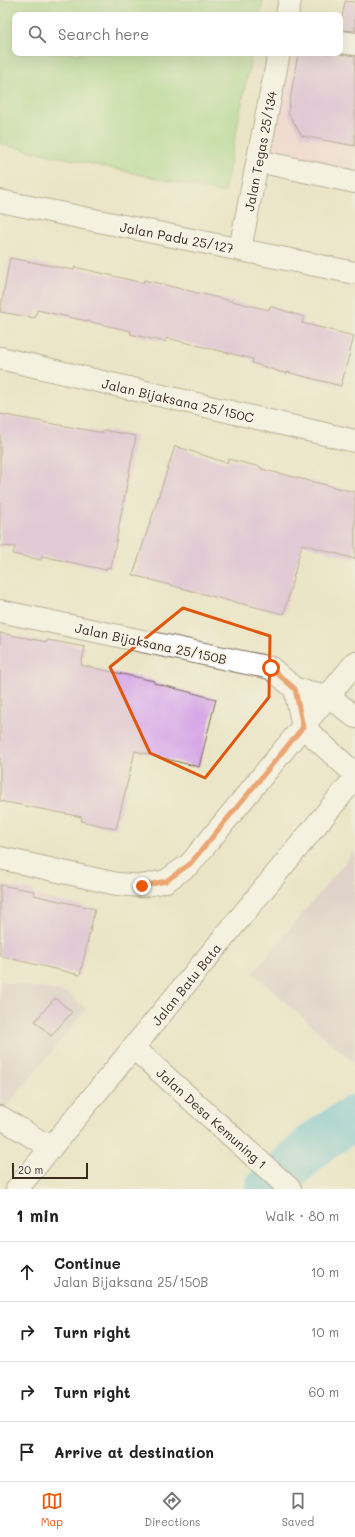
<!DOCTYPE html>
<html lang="en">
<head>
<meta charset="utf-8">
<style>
	:root { --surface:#fff; --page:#f6f6f6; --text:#222; --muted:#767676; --line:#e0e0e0; --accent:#ea580c }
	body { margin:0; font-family:Mali,sans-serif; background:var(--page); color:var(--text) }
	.scale { position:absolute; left:12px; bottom:10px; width:76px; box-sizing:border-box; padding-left:4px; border:2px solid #3b2a1e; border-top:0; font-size:11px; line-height:14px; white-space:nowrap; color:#3b2a1e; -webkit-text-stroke:3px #f7f3e8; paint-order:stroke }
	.stop { position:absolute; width:12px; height:12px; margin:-9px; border:3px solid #ea580c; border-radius:50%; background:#fff }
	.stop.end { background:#ea580c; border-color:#fff; box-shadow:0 1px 4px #0008 }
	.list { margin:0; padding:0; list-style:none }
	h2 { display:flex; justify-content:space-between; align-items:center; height:52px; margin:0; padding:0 16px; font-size:17px }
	h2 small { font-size:13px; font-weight:400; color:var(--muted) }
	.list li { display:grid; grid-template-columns:26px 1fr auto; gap:12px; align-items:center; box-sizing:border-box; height:60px; padding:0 16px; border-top:1px solid var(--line) }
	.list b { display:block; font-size:15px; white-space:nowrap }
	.list p { margin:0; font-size:13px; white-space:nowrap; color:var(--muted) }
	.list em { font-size:13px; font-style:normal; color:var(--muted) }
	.icon { flex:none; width:22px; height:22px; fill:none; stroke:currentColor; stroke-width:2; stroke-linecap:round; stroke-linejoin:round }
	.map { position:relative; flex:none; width:355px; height:1189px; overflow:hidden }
	.search { position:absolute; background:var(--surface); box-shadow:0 4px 16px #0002; left:12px; right:12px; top:12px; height:44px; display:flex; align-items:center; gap:10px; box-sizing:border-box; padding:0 14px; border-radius:8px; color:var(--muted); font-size:15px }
	.sheet { height:292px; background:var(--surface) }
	nav { display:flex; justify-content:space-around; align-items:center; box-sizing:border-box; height:56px; border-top:1px solid var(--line); background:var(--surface); font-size:11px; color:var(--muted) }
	nav a { display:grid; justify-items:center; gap:2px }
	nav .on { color:var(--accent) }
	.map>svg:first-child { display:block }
</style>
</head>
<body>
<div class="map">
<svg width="355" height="1189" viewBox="0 0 355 1189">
	<rect width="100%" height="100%" fill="#f7f3e8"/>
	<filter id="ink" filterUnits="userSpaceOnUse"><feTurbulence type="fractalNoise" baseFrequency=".025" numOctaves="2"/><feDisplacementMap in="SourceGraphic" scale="8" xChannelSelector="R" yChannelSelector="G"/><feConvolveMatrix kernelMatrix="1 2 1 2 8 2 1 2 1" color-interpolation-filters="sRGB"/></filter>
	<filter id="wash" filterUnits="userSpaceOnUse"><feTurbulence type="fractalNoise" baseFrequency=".012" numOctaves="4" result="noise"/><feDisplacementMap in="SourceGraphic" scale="16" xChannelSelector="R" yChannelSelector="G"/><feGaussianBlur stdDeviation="0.9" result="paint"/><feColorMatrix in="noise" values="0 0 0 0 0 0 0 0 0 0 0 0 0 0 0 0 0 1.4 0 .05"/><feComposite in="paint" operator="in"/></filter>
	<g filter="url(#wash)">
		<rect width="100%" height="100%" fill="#ebe5c7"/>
		<path fill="#f5cfdc" d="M355,52V173L271,155L290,53Z"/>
		<path fill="#d1bdcc" d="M355,850V1064L253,973Z
			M0,981L68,993L86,1009L0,1115Z"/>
		<path fill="#9fd88a" stroke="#6d8154" d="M0,0H263L260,15H15V53H252L224,193L0,144Z"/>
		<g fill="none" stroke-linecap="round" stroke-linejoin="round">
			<path stroke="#60c1de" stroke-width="45" d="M267,1189L316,1143L355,1117"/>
		</g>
		<g id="blocks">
			<path fill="#d7a9e7" d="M345,1L355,2V31L340,30Z
				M298,53H335L355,56V146L302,136L288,113Z
				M10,258L74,270L75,267L143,283L144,280L269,310L270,306L304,317L302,323L354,336L341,386L287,372V374L252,363L253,359L167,338L165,342L130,334L131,331L37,310L35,318L0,312Z
				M0,414L103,433V430L136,436L111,568L107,567L106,570L42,556L41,560L13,554L15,547L0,546Z
				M175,446L227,463L228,459L261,467V469L355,492V559L302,544L284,614L222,599L133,575Z
				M0,633L47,642L48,640L85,647L81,665L154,681V683L216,699L199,767L135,751L116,829L81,821L82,817L0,801Z
				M0,885L34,891L33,895L95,909L80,975L0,956Z
				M55,998L72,1012L51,1036L35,1021Z"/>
		</g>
	</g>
	<g filter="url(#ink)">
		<use href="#blocks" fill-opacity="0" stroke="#796b59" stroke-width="1"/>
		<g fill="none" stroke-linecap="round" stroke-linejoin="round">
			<g stroke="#796b59" stroke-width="24">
				<path id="minor" d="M287,15L290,0
					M340,42L355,44
					M258,161L355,182
					M0,201L355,273
					M240,249L279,53
					M0,358L355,441
					M0,611L271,668L295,689L329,696L355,717
					M295,689L303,727L355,774
					M0,858L117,884L142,886L166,881L190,864L355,663
					M134,1048L290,1189
					M0,1117L51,1148
					M17,1189L355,778"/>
			</g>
			<use href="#minor" stroke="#fff" stroke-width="22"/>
		</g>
	</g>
	<g fill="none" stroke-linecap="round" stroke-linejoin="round" filter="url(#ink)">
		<path stroke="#ea580c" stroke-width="5" d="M142,886L166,881L190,864L303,727L295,689L271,668"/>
	</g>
	<path d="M0 0H355V1189H0ZM183,608L270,636L269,697L205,778L150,753L110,667Z" fill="#ebe5c7" fill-opacity=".55" fill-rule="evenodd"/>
	<path fill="none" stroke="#df570d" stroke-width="3" stroke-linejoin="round" d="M183,608L270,636L269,697L205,778L150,753L110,667Z"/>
	<g text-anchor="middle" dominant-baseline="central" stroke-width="4" stroke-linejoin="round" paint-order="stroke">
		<g font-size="13" fill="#3b2a1e" stroke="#f7f3e8">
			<text transform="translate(260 151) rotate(-79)">Jalan Tegas 25/134</text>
			<text transform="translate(177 237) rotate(11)">Jalan Padu 25/127</text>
			<text transform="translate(178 400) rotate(13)">Jalan Bijaksana 25/150C</text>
			<text transform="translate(151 643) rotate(12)">Jalan Bijaksana 25/150B</text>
			<text transform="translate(186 984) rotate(-51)">Jalan Batu Bata</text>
			<text transform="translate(212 1118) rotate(42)">Jalan Desa Kemuning 1</text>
		</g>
	</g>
</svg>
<div class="scale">20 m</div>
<div class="stop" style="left:271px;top:668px"></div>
<div class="stop end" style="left:142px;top:886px"></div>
<div class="search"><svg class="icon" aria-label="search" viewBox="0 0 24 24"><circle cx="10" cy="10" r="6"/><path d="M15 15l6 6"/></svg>Search here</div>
</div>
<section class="sheet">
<h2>1 min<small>Walk · 80 m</small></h2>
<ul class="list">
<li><svg class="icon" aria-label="ahead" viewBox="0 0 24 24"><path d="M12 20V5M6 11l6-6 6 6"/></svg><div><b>Continue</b><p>Jalan Bijaksana 25/150B</p></div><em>10 m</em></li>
<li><svg class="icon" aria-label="right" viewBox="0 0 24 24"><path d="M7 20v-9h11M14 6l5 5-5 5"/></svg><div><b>Turn right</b></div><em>10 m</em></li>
<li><svg class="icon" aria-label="right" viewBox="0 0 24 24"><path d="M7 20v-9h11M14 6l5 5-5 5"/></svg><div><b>Turn right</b></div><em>60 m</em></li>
<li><svg class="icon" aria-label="arrive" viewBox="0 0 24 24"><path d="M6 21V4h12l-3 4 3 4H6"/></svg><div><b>Arrive at destination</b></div></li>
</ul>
</section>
<nav>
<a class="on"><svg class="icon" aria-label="map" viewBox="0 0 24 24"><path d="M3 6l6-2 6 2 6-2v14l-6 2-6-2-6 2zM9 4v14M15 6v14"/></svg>Map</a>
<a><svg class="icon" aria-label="directions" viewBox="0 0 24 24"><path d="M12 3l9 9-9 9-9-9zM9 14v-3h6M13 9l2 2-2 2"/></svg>Directions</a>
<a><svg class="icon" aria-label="saved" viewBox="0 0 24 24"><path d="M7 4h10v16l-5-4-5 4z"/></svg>Saved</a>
</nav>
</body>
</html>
